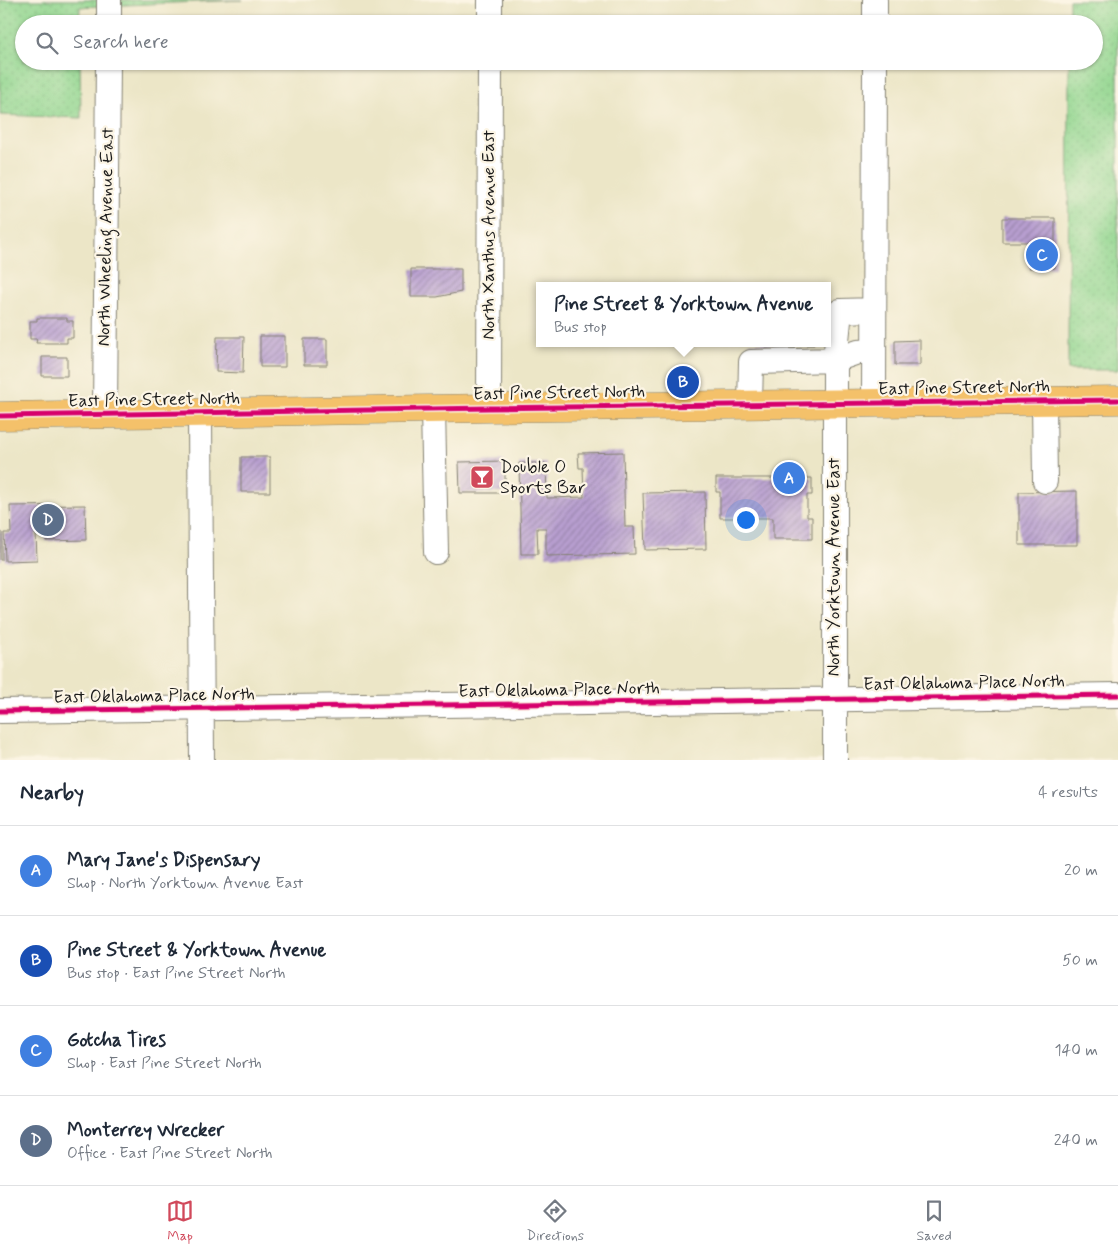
<!DOCTYPE html>
<html lang="en">
<head>
<meta charset="utf-8">
<style>
	:root { --surface:#fff; --page:#f2f2f3; --text:#1f2937; --muted:#747a83; --line:#e0e1e3; --accent:#d1495b }
	body { margin:0; font-family:Mynerve,sans-serif; background:var(--page); color:var(--text) }
	.you { position:absolute; left:745px; top:519px; width:18px; height:18px; margin:-12px; border:4px solid #fff; border-radius:50%; background:#1a73e8; box-shadow:0 0 0 8px #1a73e833 }
	.badge { display:grid; place-items:center; width:32px; height:32px; border-radius:50%; background:var(--accent); color:#fff; font-size:16px; font-weight:700 }
	.pin { position:absolute; translate:-50% -50%; border:2px solid #fff; box-shadow:0 1px 5px #0006 }
	.popup { position:absolute; left:536px; top:282px; width:295px; height:65px; box-sizing:border-box; display:grid; place-content:center; border-radius:0px; background:var(--surface); filter:drop-shadow(0 1px 4px #0005); font-size:16px; white-space:nowrap; color:var(--muted) }
	.popup b { font-size:19px; color:var(--text) }
	.popup::after { content:''; position:absolute; left:50%; top:100%; margin-left:-10px; border:10px solid transparent; border-top-color:var(--surface) }
	.list { margin:0; padding:0; list-style:none }
	h2 { display:flex; justify-content:space-between; align-items:center; height:65px; margin:0; padding:0 20px; font-size:21px }
	h2 small { font-size:16px; font-weight:400; color:var(--muted) }
	.list li { display:grid; grid-template-columns:32px 1fr auto; gap:15px; align-items:center; box-sizing:border-box; height:90px; padding:0 20px; border-top:1px solid var(--line) }
	.list b { display:block; font-size:19px; white-space:nowrap }
	.list p { margin:0; font-size:16px; white-space:nowrap; color:var(--muted) }
	.list em { font-size:16px; font-style:normal; color:var(--muted) }
	.icon { flex:none; width:28px; height:28px; fill:none; stroke:currentColor; stroke-width:2; stroke-linecap:round; stroke-linejoin:round }
	.map { position:relative; flex:none; width:1118px; height:760px; overflow:hidden }
	.search { position:absolute; background:var(--surface); box-shadow:0 1px 4px #0004; left:15px; right:15px; top:15px; height:55px; display:flex; align-items:center; gap:12px; box-sizing:border-box; padding:0 18px; border-radius:28px; color:var(--muted); font-size:19px }
	.sheet { height:425px; background:var(--surface) }
	nav { display:flex; justify-content:space-around; align-items:center; box-sizing:border-box; height:70px; border-top:1px solid var(--line); background:var(--surface); font-size:14px; color:var(--muted) }
	nav a { display:grid; justify-items:center; gap:2px }
	nav .on { color:var(--accent) }
	.map>svg:first-child { display:block }
</style>
</head>
<body>
<div class="map">
<svg width="1118" height="760" viewBox="0 0 1118 760">
	<defs>
		<pattern id="green-dots" width="8" height="8" patternUnits="userSpaceOnUse" patternTransform="scale(1.25)"><rect width="8" height="8" fill="#91d68f"/><path d="M2 2h.1M6 6h.1" fill="none" stroke="#7cb77b" stroke-width="1.8" stroke-linecap="round"/></pattern>
		<pattern id="building-hatch" width="6" height="6" patternUnits="userSpaceOnUse" patternTransform="scale(1.25)"><rect width="6" height="6" fill="#b89fd0"/><path d="M-1 1l2-2M0 6l6-6M5 7l2-2" fill="none" stroke="#9581a8"/></pattern>
	</defs>
	<rect width="100%" height="100%" fill="#fcf5e5"/>
	<filter id="ink" filterUnits="userSpaceOnUse"><feTurbulence type="fractalNoise" baseFrequency=".02" numOctaves="2"/><feDisplacementMap in="SourceGraphic" scale="10" xChannelSelector="R" yChannelSelector="G"/><feConvolveMatrix kernelMatrix="1 2 1 2 8 2 1 2 1" color-interpolation-filters="sRGB"/></filter>
	<filter id="wash" filterUnits="userSpaceOnUse"><feTurbulence type="fractalNoise" baseFrequency=".0096" numOctaves="4" result="noise"/><feDisplacementMap in="SourceGraphic" scale="20" xChannelSelector="R" yChannelSelector="G"/><feGaussianBlur stdDeviation="1.12" result="paint"/><feColorMatrix in="noise" values="0 0 0 0 0 0 0 0 0 0 0 0 0 0 0 0 0 1.4 0 .05"/><feComposite in="paint" operator="in"/></filter>
	<g filter="url(#wash)">
		<rect width="100%" height="100%" fill="#ece6c7"/>
		<path fill="url(#green-dots)" stroke="#567956" d="M0,0H243L80,7L79,24H24V61H80L81,118L0,115Z
			M1069,0H1118V370H1068L1069,61H1094V24H1069Z"/>
		<g id="blocks">
			<path fill="url(#building-hatch)" d="M1002,218H1055V268H1029V242H1002Z
				M411,269H461V292L437,297H411Z
				M37,318H67V321H73V338H67V343H36L37,339H30V321H37Z
				M260,336H285V367H260Z
				M217,337H244L243,373L216,372Z
				M304,339H327V365H304Z
				M920,340V365H895V341Z
				M750,343H814V345H750Z
				M42,357H67V376H42Z
				M623,452L625,527H634L635,554L546,556V528H537L538,554H521L519,463H546L547,498L584,497L583,468H579L578,453Z
				M241,457H270V492H241Z
				M505,461V493H460L459,462Z
				M716,478H812V495H807V517H812V539H773V518H720V492H716Z
				M1077,491V545H1019V492Z
				M705,492L706,549L645,550L643,493Z
				M85,505L86,540L46,541V533H36L37,560L5,561L4,533H11L10,506Z
				M0,532H2V560H0Z"/>
		</g>
	</g>
	<g filter="url(#ink)">
		<use href="#blocks" fill-opacity="0" stroke="#848172" stroke-width="1"/>
		<g fill="none" stroke-linecap="round" stroke-linejoin="round">
			<g stroke="#848172" stroke-width="26">
				<path id="minor" d="M109,24V0
					M490,24V0
					M875,24V0
					M1044,401L1045,481
					M874,403L875,61
					M750,405L751,362L835,360L858,352L874,351
					M489,408L490,61
					M433,409L436,552
					M200,413L202,760
					M105,414L108,61
					M0,711C373,708 745,699 1118,695
					M835,760V360L840,311L874,310"/>
			</g>
			<g stroke="#848172" stroke-width="29">
				<path id="major" d="M0,416L489,408L1118,400"/>
			</g>
			<use href="#minor" stroke="#fff" stroke-width="24"/>
			<use href="#major" stroke="#f4c16a" stroke-width="28"/>
			<g stroke="#fcf5e5" stroke-width="8">
				<path id="cycleway" d="M0,416L489,408L1118,400
					M0,711C373,708 745,699 1118,695"/>
			</g>
			<use href="#cycleway" stroke="#d6006c" stroke-width="5"/>
		</g>
	</g>
	<defs>
		<g id="bar-square" transform="scale(1.25)"><rect x="-9" y="-9" width="18" height="18" rx="4" fill="#d1495b" stroke="#fcf5e5"/><path d="M-6-5H6L.8 .8V4.5H3.5V6h-7V4.5H-.8V.8Z" fill="#fff"/></g>
	</defs>
	<g fill-rule="evenodd">
		<use href="#bar-square" x="482" y="477"/>
	</g>
	<g text-anchor="middle" dominant-baseline="central" stroke-width="4.5" stroke-linejoin="round" paint-order="stroke">
		<g font-size="18" fill="#1c1c1c" stroke="#fcf5e5">
			<text transform="translate(489 235) rotate(-90)">North Xanthus Avenue East</text>
			<text transform="translate(106 237) rotate(-89)">North Wheeling Avenue East</text>
			<text transform="translate(964 388) rotate(-1)">East Pine Street North</text>
			<text transform="translate(559 393) rotate(-1)">East Pine Street North</text>
			<text transform="translate(154 400) rotate(-1)">East Pine Street North</text>
			<text transform="translate(834 567) rotate(-90)">North Yorktown Avenue East</text>
			<text transform="translate(964 683) rotate(-1)">East Oklahoma Place North</text>
			<text transform="translate(559 690) rotate(-1)">East Oklahoma Place North</text>
			<text transform="translate(154 696) rotate(-1)">East Oklahoma Place North</text>
		</g>
		<g font-size="18" fill="#1c1c1c" stroke="#fcf5e5" text-anchor="start">
			<text x="500" y="467">Double O<tspan x="500" dy="21">Sports Bar</tspan></text>
		</g>
	</g>
</svg>
<div class="you"></div>
<div class="pin badge" style="left:789px;top:478px;background:#3f7fe0">A</div>
<div class="pin badge" style="left:683px;top:382px;background:#1a4fb4">B</div>
<div class="popup"><b>Pine Street &amp; Yorktown Avenue</b>Bus stop</div>
<div class="pin badge" style="left:1042px;top:255px;background:#3f7fe0">C</div>
<div class="pin badge" style="left:48px;top:520px;background:#5c6f8a">D</div>
<div class="search"><svg class="icon" aria-label="search" viewBox="0 0 24 24"><circle cx="10" cy="10" r="6"/><path d="M15 15l6 6"/></svg>Search here</div>
</div>
<section class="sheet">
<h2>Nearby<small>4 results</small></h2>
<ul class="list">
<li><span class="badge" style="background:#3f7fe0">A</span><div><b>Mary Jane's Dispensary</b><p>Shop · North Yorktown Avenue East</p></div><em>20 m</em></li>
<li><span class="badge" style="background:#1a4fb4">B</span><div><b>Pine Street &amp; Yorktown Avenue</b><p>Bus stop · East Pine Street North</p></div><em>50 m</em></li>
<li><span class="badge" style="background:#3f7fe0">C</span><div><b>Gotcha Tires</b><p>Shop · East Pine Street North</p></div><em>140 m</em></li>
<li><span class="badge" style="background:#5c6f8a">D</span><div><b>Monterrey Wrecker</b><p>Office · East Pine Street North</p></div><em>240 m</em></li>
</ul>
</section>
<nav>
<a class="on"><svg class="icon" aria-label="map" viewBox="0 0 24 24"><path d="M3 6l6-2 6 2 6-2v14l-6 2-6-2-6 2zM9 4v14M15 6v14"/></svg>Map</a>
<a><svg class="icon" aria-label="directions" viewBox="0 0 24 24"><path d="M12 3l9 9-9 9-9-9zM9 14v-3h6M13 9l2 2-2 2"/></svg>Directions</a>
<a><svg class="icon" aria-label="saved" viewBox="0 0 24 24"><path d="M7 4h10v16l-5-4-5 4z"/></svg>Saved</a>
</nav>
</body>
</html>
